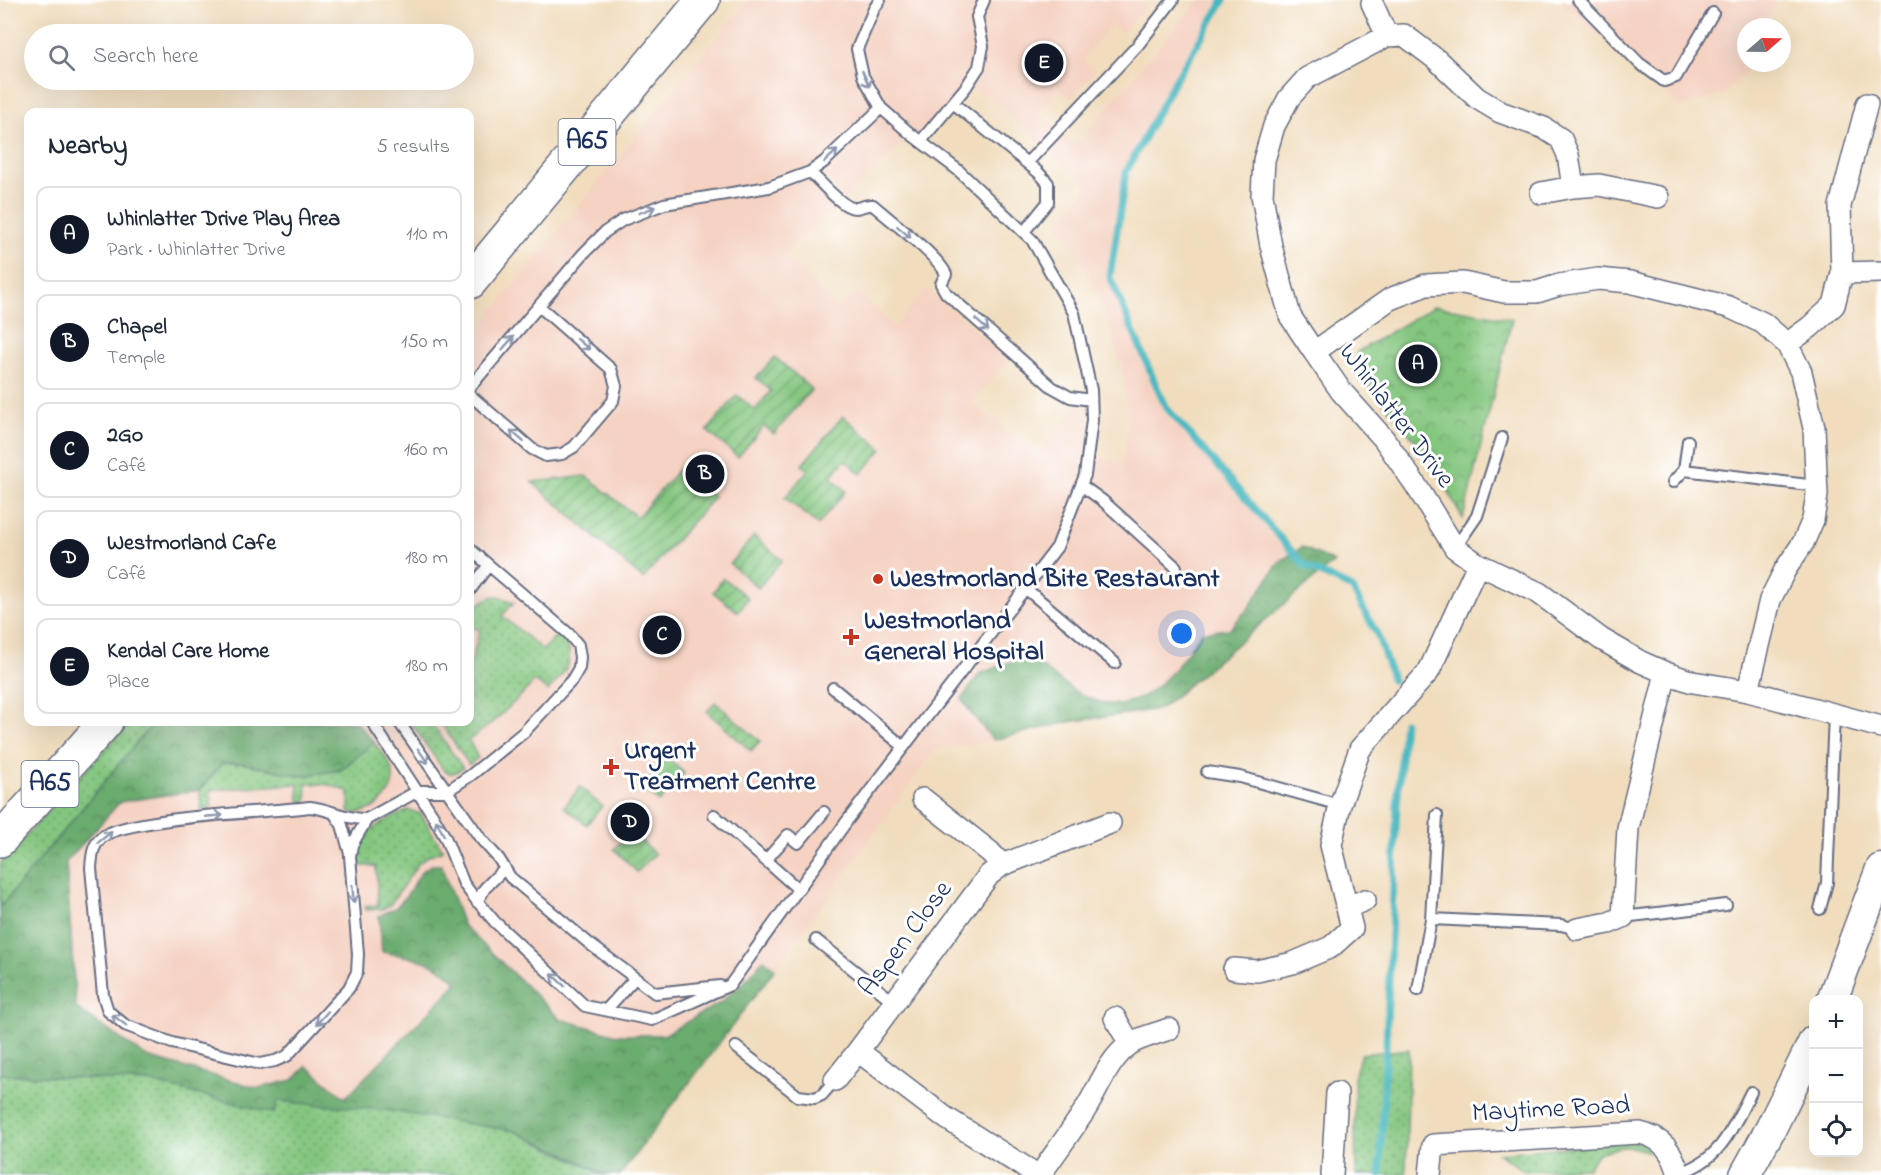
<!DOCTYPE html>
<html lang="en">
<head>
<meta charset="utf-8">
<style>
	:root { --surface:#fff; --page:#f2f2f3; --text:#1f2937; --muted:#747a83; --line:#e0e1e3; --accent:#111827 }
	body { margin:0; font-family:"Indie Flower",sans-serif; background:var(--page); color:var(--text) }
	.controls { position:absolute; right:18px; bottom:18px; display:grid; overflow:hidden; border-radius:12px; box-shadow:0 6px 24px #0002 }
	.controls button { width:54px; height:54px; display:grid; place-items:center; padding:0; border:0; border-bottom:2px solid var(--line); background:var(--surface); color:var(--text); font:30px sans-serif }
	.compass { position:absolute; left:1737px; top:18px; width:54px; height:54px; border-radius:50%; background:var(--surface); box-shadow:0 6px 24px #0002; rotate:70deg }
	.you { position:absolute; left:1182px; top:634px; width:21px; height:21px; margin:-15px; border:4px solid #fff; border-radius:50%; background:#1a73e8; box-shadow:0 0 0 9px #1a73e833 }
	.badge { display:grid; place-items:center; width:39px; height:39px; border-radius:50%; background:var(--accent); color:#fff; font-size:20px; font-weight:700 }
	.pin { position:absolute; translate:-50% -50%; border:3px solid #fff; box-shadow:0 2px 6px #0006 }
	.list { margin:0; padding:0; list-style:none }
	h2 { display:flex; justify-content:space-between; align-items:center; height:78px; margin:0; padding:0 24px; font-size:26px }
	h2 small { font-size:20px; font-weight:400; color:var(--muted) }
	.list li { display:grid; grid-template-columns:39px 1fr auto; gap:18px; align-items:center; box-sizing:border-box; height:96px; margin:0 12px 12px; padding:0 12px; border:2px solid var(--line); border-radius:12px }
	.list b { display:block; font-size:22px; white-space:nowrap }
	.list p { margin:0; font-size:20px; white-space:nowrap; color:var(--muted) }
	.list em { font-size:20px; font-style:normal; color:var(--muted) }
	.icon { flex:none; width:33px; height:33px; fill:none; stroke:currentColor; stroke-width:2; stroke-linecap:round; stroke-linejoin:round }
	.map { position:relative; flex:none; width:1881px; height:1175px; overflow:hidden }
	.search { position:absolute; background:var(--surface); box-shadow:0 6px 24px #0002; left:24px; top:24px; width:450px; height:66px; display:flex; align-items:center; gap:15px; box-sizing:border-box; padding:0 21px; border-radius:33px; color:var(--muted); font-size:22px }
	.panel { position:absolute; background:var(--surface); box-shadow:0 6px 24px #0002; left:24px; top:108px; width:450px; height:618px; border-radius:12px }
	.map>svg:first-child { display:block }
</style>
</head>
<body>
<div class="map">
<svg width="1881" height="1175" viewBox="0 0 1881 1175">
	<defs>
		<pattern id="grass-dots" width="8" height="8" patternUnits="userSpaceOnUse" patternTransform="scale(1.5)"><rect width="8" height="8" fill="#84c67f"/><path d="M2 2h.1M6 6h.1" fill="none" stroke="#6ba16b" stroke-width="1.8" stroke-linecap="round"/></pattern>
		<pattern id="forest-crowns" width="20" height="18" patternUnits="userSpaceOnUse" patternTransform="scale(1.5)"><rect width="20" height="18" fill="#6bab6e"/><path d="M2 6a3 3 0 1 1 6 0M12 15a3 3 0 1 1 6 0" fill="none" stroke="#578c5e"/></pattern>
		<pattern id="park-crowns" width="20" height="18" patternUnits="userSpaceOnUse" patternTransform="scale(1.5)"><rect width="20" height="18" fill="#84c67f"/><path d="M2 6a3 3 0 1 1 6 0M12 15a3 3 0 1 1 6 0" fill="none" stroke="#6ba16b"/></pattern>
		<pattern id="garden-furrows" width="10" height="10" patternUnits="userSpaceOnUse" patternTransform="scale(1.5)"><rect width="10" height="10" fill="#84c67f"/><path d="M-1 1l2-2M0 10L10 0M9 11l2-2" fill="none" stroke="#6ba16b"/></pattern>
	</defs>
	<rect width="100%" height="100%" fill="#fff"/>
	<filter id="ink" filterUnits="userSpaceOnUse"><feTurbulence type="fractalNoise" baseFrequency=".0167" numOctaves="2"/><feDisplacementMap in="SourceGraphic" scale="12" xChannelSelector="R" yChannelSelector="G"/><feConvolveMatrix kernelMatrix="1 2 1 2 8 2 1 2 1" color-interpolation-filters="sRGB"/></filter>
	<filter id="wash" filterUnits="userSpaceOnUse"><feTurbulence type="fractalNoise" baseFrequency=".008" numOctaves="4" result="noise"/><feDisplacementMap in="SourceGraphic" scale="24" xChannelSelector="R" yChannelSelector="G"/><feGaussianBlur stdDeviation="1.35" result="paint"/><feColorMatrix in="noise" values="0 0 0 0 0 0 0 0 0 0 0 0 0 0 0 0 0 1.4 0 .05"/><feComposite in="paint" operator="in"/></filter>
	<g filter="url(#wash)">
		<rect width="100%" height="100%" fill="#f1ddbe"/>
		<path fill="#f5d2c2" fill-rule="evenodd" d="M748,0H1137L1145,7L1123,33L1112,24L1083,59L1096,70L1071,99L1059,89L1038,113L1075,145L1199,0H1221L1170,89L1126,172L1110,277L1165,406L1305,566L1160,709L1069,722L993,740L935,750L775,969L620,1175H606L573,1158L514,1131L149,1082L62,1016L8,897L154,722H470V338ZM966,88L990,96L1088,186L1057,224L1075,251L1097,290L1122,366L1128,429L1123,463L1088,454L1091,390L1036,455L972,402L1009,360L927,288L894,327L858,292L839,308L782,256L912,135L921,141Z
			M1559,0H1777L1767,27H1746V63H1753L1725,94L1681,107Z"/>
		<path fill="url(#grass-dots)" stroke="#507a6e" stroke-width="1.5" d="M498,596L514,602L502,616L543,650L559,632C580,657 566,671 548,691L535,681C514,703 494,723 469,740L478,758L469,765L440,722H470V665L480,630L470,626C470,609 482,597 498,596Z
			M130,722H154L0,907V864Z
			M410,722H431L463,768C456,772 451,776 444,771Z
			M374,742C381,752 391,761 393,774C396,795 369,818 349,812V792L330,785L306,783L307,799L304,803L299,800L298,784L211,790L212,808L201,810L200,791L222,763H241L302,776L341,770Z
			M408,810L421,814L443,850L430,855L418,864L390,905L382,909L365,910V907L378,905L376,866H359L358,863C358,857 358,849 360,843C367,827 393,817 408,810Z
			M1409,1049L1406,1175H1356L1354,1077L1361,1054Z
			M0,1074L149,1082L274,1113L277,1101L386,1110L514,1131L605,1175H0Z
			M1622,1138L1652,1146L1647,1152C1628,1143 1617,1148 1598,1153L1588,1168L1524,1171L1498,1153L1600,1144Z"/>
		<path fill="url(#forest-crowns)" stroke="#436d66" stroke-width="1.5" d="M1302,547L1334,562L1160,709L1069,722L993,740L970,712L962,699L979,674L1010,662L1034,660C1082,700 1121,729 1172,672C1183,660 1192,645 1202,632L1229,629L1248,609L1279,562Z
			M154,722H356L374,742L341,770L301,776L241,763H222L200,790L120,802L66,862L76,1008L147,1057L258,1088L293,1080L307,1066L345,1098L457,983C437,960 411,957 382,952L379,916L395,908L405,898L422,871L431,865H441L463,925L560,1019L617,1035H664L720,1003L746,980L764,959L775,969L620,1175H606L573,1158L514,1131L386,1110L278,1101L274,1113L149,1082L0,1074V907Z"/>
		<path fill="url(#park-crowns)" stroke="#507a6e" stroke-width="1.5" d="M1434,306L1512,319L1463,519L1431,460L1356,370L1357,352Z"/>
		<path fill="url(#garden-furrows)" stroke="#507a6e" stroke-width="1.5" d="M775,357L812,389L774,434L764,426L738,457L707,431L737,395L755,410L771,391L756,378Z
			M843,416L882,449L861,474L845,460L831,477L846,491L818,525L785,498L808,470L802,465Z
			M680,468L714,497L643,579L532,482L586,476L637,517Z
			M754,536L782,560L758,588L730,564Z
			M723,578L748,598L738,612L713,592Z
			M715,702L760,741L751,751L707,712Z
			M668,758L684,773L659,802L642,787Z
			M580,787L602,806L587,825L564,807Z
			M631,831L655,854L637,872L614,849Z"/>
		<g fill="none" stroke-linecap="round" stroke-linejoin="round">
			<path stroke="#47b7bf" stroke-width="7" d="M1224,0L1170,89L1126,172L1110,277L1165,406L1305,566L1352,588L1378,636L1393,681
				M1380,1175L1397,805L1404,722"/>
		</g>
	</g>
	<g filter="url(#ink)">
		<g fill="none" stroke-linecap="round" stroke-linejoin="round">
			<g stroke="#666c80" stroke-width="14">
				<path id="lane" d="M1578,0L1639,63L1664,81L1676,77L1713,13
					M953,103L1038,172L1048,183V202L1024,232
					M921,141L966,87L979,67L983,46L977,17L984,0
					M1027,163L1138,45L1173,0
					M810,172C820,181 843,209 855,208C862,208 864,204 873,205C890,220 938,256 946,274L941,284L946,293L1052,387L1070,397L1091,400
					M470,387L583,254L605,232L623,220L664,204L769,187L810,172L824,162L881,108
					M470,395L532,449L546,456L562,454L574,447L613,401L616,386L611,369L539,306
					M1684,470L1817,486
					M1673,482L1684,470L1688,441
					M1081,485L1103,501L1176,567
					M1455,548L1477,516L1502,438
					M1025,588L1115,663
					M470,590L488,566
					M833,688L904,747
					M372,722L432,814L445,837L464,884L473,896L495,922L585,1006L652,1020L730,985L847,821L1057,547L1085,475L1092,420L1091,390L1074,313L1032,240L958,170L912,135L881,108L863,76L857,49L874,9L880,0
					M399,722L447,791L481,839L499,859L510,877L591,945L655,993L720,986
					M1207,772L1240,777L1340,805
					M334,813L342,825L350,854
					M714,815L798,889
					M367,819C347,820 330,809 310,807C272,812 123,817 101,838C92,846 92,857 91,868L103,995L108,1011L125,1025L172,1043L260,1064L275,1061L287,1056L349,988L357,972L358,954L350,856L352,845L367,819L418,791H447L471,775L524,732L572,680L579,668L580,657L578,645L569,634L470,549
					M766,860L788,835L798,843L824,812
					M477,902L485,888L505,868
					M1820,909L1827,883L1834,714
					M1623,917L1726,905
					M1431,919L1561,925L1577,929
					M816,940L894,1002
					M1418,990L1431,919L1437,815
					M606,1010L635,978
					M736,1047L798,1096L815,1098L822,1095L835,1080
					M1678,1173C1720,1162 1733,1127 1751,1092"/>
			</g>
			<g stroke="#666c80" stroke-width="24">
				<path id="street" d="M1372,3L1387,36
					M1541,193L1573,187
					M1842,273L1840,206L1867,104
					M1787,344L1810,327L1834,305L1842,273L1881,272
					M1314,352L1290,316L1271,246L1262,195L1264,160L1274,126L1289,98L1307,78L1387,36L1404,35L1437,60L1477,98L1500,112L1544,128L1561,139L1568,155L1573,187L1599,185L1658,197
					M1748,691L1770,600L1785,570L1803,543L1813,520L1817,495L1814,428L1801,372L1787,344L1763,323L1729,307L1630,282L1598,279L1559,285L1537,292H1504L1463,283L1426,285L1390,299L1314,352L1341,391L1384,439L1415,484L1455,548L1478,564L1539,593L1601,639L1641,662L1666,673L1693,682L1748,691L1881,727
					M923,799L990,852L1002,865
					M1348,907L1365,900
					M1577,929L1609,923L1623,917L1628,828L1666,673
					M1234,969L1257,971L1293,963L1331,947L1352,928L1331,845L1340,805L1360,749L1429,671L1478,564
					M1115,1018L1130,1044
					M858,1051L946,1118L1037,1175
					M835,1080L858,1051L989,875L1002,865L1110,823
					M1040,1175C1055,1153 1071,1132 1085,1110C1099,1088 1108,1060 1130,1044C1141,1037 1156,1034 1169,1029
					M1332,1175L1337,1093
					M1430,1175L1433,1145L1640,1133C1663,1138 1673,1152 1679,1175"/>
			</g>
			<g stroke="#666c80" stroke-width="33">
				<path id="secondary" d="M1832,1000L1881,869
					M1745,1175L1771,1128L1814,1041"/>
			</g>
			<g stroke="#666c80" stroke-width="36">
				<path id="primary" d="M470,282L703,0
					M0,840L106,722"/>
			</g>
			<use href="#lane" stroke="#fff" stroke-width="10"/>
			<use href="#street" stroke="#fff" stroke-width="21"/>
			<use href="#secondary" stroke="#fff" stroke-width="30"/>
			<use href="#primary" stroke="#fff" stroke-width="33"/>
		</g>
		<defs><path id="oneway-shaft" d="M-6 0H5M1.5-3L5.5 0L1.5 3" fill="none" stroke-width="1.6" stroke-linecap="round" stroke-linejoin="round" transform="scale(1.5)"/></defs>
		<g stroke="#8d97ae">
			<use href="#oneway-shaft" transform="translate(866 79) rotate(66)"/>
			<use href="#oneway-shaft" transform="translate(831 156) rotate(-43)"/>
			<use href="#oneway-shaft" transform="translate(647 210) rotate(-21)"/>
			<use href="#oneway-shaft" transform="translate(904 232) rotate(41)"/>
			<use href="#oneway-shaft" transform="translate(982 325) rotate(41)"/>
			<use href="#oneway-shaft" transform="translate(508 343) rotate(-49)"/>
			<use href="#oneway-shaft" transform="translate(583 344) rotate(41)"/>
			<use href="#oneway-shaft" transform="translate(517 436) rotate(-139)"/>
			<use href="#oneway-shaft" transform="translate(423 756) rotate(55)"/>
			<use href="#oneway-shaft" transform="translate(214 816) rotate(-5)"/>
			<use href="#oneway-shaft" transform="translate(440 828) rotate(-118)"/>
			<use href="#oneway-shaft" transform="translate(105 837) rotate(-39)"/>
			<use href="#oneway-shaft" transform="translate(353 894) rotate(86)"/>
			<use href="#oneway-shaft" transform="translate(558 980) rotate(-137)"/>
			<use href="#oneway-shaft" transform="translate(322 1018) rotate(132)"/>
			<use href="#oneway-shaft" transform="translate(119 1020) rotate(-143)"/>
		</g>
	</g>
	<g fill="#c8321e" stroke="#fff" stroke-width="2">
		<circle cx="878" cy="579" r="6"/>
		<path d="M848 628h6v6h6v6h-6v6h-6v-6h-6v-6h6z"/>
		<path d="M608 758h6v6h6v6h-6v6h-6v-6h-6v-6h6z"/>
	</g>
	<g text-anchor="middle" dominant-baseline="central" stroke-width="6" stroke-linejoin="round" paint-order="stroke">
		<g fill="#fff" stroke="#5f6d8e" stroke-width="1.5">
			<rect x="558.5" y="119" width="57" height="46" rx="4.5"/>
			<rect x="21.5" y="761" width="57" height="46" rx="4.5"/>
		</g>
		<g font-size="26" font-weight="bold" fill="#1b2f5e">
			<text x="587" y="142">A65</text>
			<text x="50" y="784">A65</text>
		</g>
		<g font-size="27" fill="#1b2f5e" stroke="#fff">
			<text transform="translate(1396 416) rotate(53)">Whinlatter Drive</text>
			<text transform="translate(906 939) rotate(-53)">Aspen Close</text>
			<text transform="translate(1551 1110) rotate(-3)">Maytime Road</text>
		</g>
		<g font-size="27" font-weight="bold" fill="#1b2f5e" stroke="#fff" text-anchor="start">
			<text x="890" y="579">Westmorland Bite Restaurant</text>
			<text x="864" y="621">Westmorland<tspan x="864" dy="31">General Hospital</tspan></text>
			<text x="624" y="751">Urgent<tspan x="624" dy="31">Treatment Centre</tspan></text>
		</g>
	</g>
</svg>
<div class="controls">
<button>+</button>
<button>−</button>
<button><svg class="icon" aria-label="locate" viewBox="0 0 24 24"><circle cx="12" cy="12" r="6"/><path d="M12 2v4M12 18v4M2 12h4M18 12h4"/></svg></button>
</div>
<svg class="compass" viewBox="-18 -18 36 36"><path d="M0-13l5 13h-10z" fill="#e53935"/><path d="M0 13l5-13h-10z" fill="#747a83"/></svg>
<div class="you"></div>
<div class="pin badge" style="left:1418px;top:364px">A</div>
<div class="pin badge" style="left:705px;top:474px">B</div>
<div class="pin badge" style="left:662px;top:635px">C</div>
<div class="pin badge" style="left:630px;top:822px">D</div>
<div class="pin badge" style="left:1044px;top:63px">E</div>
<div class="search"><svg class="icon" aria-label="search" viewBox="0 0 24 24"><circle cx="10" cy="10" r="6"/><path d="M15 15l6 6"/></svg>Search here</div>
<section class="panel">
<h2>Nearby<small>5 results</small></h2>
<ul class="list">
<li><span class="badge">A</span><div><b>Whinlatter Drive Play Area</b><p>Park · Whinlatter Drive</p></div><em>110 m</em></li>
<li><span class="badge">B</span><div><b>Chapel</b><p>Temple</p></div><em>150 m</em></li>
<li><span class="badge">C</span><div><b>2Go</b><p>Café</p></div><em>160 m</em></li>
<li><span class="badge">D</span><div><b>Westmorland Cafe</b><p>Café</p></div><em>180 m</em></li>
<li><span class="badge">E</span><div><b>Kendal Care Home</b><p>Place</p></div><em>180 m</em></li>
</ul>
</section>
</div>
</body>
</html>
